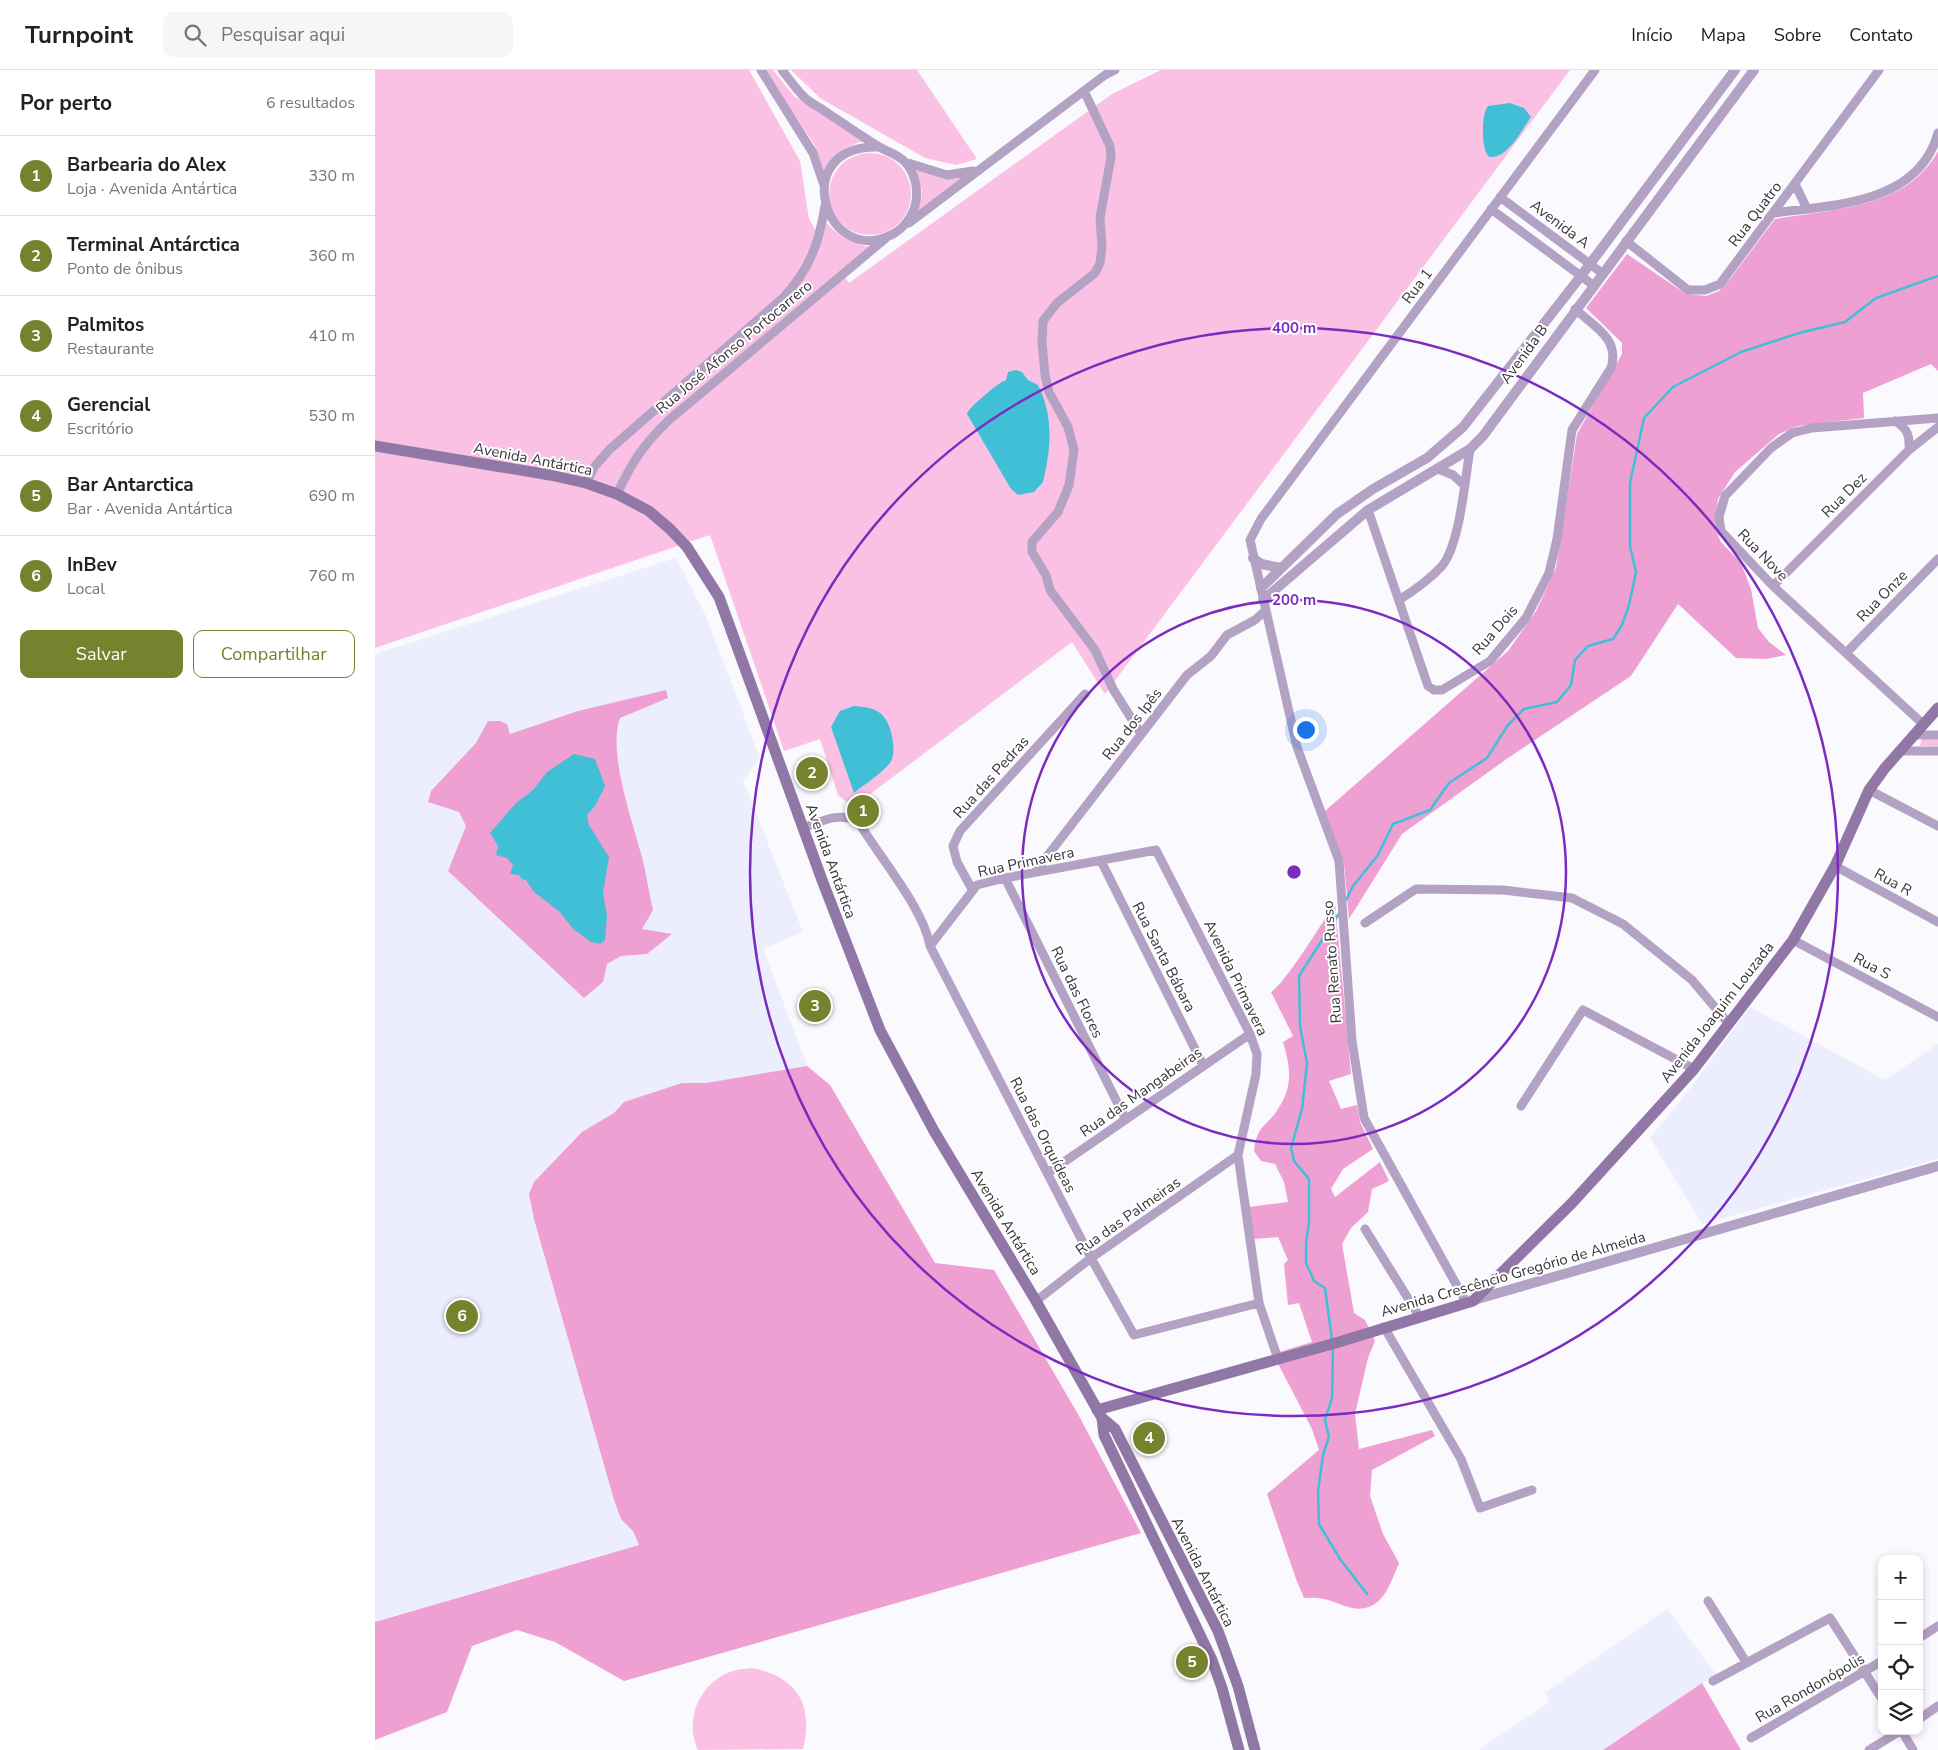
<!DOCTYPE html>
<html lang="pt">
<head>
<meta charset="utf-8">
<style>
	:root { --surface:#fff; --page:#f6f6f6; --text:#222; --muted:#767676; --line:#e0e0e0; --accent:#77822e }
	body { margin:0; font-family:"Nunito Sans",sans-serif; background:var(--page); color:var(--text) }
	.controls { position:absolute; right:15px; bottom:15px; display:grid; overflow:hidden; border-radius:10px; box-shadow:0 2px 8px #0003 }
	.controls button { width:45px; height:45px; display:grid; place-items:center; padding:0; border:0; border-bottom:1px solid var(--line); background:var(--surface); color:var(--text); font:25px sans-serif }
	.you { position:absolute; left:930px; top:659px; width:18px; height:18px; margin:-12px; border:4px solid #fff; border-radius:50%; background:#1a73e8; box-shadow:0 0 0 8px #1a73e833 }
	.badge { display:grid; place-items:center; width:32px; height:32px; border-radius:50%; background:var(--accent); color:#fff; font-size:16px; font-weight:700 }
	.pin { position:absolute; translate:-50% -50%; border:2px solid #fff; box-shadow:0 1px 5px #0006 }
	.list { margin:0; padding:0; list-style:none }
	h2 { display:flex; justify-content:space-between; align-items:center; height:65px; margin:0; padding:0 20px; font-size:21px }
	h2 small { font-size:16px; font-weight:400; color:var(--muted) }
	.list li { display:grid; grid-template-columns:32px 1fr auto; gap:15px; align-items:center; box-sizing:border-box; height:80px; padding:0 20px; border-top:1px solid var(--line) }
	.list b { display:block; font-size:19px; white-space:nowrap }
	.list p { margin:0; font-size:16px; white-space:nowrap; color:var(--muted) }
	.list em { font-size:16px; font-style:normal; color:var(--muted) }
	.actions { display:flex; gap:10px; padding:15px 20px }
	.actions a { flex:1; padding:11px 0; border:1px solid var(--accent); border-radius:10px; text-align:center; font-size:18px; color:var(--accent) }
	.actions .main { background:var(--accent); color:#fff }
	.icon { flex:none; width:28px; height:28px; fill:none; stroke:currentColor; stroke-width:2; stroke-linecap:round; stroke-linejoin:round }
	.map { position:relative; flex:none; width:1563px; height:1680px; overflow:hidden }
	header { display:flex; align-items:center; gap:30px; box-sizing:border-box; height:70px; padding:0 25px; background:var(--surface); border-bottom:1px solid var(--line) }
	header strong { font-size:24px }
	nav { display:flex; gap:28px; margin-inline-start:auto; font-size:18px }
	.search { width:350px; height:45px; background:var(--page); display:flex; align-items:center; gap:12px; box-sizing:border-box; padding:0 18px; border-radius:10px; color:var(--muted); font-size:19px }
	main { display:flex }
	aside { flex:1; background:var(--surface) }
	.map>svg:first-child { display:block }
</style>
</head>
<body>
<header>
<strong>Turnpoint</strong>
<div class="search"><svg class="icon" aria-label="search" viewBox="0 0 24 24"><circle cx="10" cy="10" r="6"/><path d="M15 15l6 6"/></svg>Pesquisar aqui</div>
<nav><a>Início</a><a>Mapa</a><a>Sobre</a><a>Contato</a></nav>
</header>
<main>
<aside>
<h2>Por perto<small>6 resultados</small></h2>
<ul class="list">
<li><span class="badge">1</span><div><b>Barbearia do Alex</b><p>Loja · Avenida Antártica</p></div><em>330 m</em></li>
<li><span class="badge">2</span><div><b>Terminal Antárctica</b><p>Ponto de ônibus</p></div><em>360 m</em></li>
<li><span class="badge">3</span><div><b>Palmitos</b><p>Restaurante</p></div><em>410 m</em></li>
<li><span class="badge">4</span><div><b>Gerencial</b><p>Escritório</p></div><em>530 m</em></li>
<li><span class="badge">5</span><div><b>Bar Antarctica</b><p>Bar · Avenida Antártica</p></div><em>690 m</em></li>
<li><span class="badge">6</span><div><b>InBev</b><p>Local</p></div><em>760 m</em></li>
</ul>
<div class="actions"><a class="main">Salvar</a><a>Compartilhar</a></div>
</aside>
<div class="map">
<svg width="1563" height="1680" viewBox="0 0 1563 1680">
	<rect width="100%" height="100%" fill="#f9f9fe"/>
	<path fill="#eceefd" d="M301,488L330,544L385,688L368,711L428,862L388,879L432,995L455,1015L560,1193L619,1200L704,1346L0,1552V584Z
		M1375,937L1510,1010L1563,974V1089L1327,1154L1275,1068L1314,1020Z
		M1292,1539L1341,1604L1228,1680H1103L1175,1632L1170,1623Z"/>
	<path fill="#fbc1e4" d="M0,0H374L425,91L434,149L446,169L452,153C464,167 478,174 496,177L466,201L474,213L737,24L786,0H1195L730,624L697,572L478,737L463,725L445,669L409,681L335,465L0,578Z
		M389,0H398L419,26L489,71C470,76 460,84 449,100L439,74Z
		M416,0H542L602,89L581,95L550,88L445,28Z
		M454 124a41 41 0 1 1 82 0a41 41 0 1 1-82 0Z
		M541,98L577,108L591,107L543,143L547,122Z
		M1547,668H1563V676H1545Z
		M378,1598C422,1607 439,1635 428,1679L323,1680C308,1649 326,1611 358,1601C364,1599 371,1599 378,1598Z"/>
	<path fill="#efa0d2" d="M1563,81V301L1556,294L1488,323L1489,348L1423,356L1404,364L1360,402L1343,429L1340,459L1346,472L1366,493L1376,519L1383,558L1394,572L1411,585L1391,589L1361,588L1303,534L1256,606L1133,688L1027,764L974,849L969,794L950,741L1133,581L1161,541L1181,498L1202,364L1247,284V273L1211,238L1252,184L1311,224L1331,226L1344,221L1355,209L1400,149C1457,139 1532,139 1563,81Z
		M291,620L293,628L245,648C232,683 259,755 268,791C272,807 274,824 278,840L267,859L297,864L272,884L246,886L232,894L228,912L209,928L73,801L91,756L84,742L53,732L56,721L101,673L113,651H125L132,654L135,664L203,641Z
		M960,833L976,1004L954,1011L966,1039L982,1035L985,1052L998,1079L968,1099L956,1119L960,1127L1005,1092L1014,1111L997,1119L993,1142L976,1158L967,1174L979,1243L990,1250L1000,1271L993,1288L980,1344L984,1379L1057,1360L1060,1366L997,1400L995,1426L1008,1464L1024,1493C1013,1520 1004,1549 967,1535C951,1529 947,1527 929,1528L921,1509L892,1424L944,1380L937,1359L898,1284L937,1272L924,1233L913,1235L909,1194L913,1190L903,1167L879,1169L874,1137L913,1132L909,1112L900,1094L886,1091L879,1081C882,1054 891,1058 903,1039C919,1015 915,996 908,972L918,966L896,922C910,914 949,850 960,833Z
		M432,996L455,1015L560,1193L619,1200L704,1346L766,1463L249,1611L180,1572L142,1560L97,1576L72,1642L0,1670V1552L264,1475L258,1461L246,1449L239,1430L159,1149L154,1124L159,1112L207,1062L239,1043L249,1032L307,1013H331Z
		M1327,1613L1366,1680H1228Z"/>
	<path fill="#41bfd7" d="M1135,33L1149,38L1156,47C1146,61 1133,89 1114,87C1106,79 1106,45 1113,36Z
		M641,300L647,302L653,310L663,315C679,347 676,378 668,412L659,422L643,425L636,419L592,344C594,337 624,312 631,310L633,302Z
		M479,636C489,637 497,637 505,643C516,650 523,682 515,693C506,704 490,714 479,723L456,657L465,641Z
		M199,684L220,689L230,716L220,736L212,745L214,755L234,787L228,823L232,846L230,870L225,874L216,872L198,859L185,842L159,822L151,810L147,809L144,805L135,804L138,795L132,788L121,785L123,776L115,763L141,733L158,720L172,702Z"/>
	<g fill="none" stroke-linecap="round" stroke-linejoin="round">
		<path stroke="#41bfd7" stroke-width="2.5" d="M971,830L978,816L1003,785L1018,754L1055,740L1074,713L1112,688L1133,655L1149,639L1182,632L1196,615L1200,590L1213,576L1238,569L1247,555L1254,535L1261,502L1255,476V413L1269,348L1298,317L1366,282L1424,263L1470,252L1501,228L1563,206
			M957,1270L950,1218L939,1211L931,1193V1173L934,1152V1109L919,1091L916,1078L927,1039L932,993L925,956L924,906L965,842
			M958,1278L957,1328L950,1350L954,1367L948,1385L943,1421L944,1454L965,1489L992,1524"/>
		<path stroke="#b3a2c3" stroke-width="9" d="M386,0L438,83L449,115
			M407,0C414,9 421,19 429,27C435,33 446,38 454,44C469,54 485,65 501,75C511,82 522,83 530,92C540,103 543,118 541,131C539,145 529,158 518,164C450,200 412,75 503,77
			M709,21L735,76L736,87L725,148L727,177L725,193L720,203L682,233L668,251L667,272L670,305L674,322L693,357L699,380L694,415L683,442L657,472V482L671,505L675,520L720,580L738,619L766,664
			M530,92L572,105L598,101
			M1420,114L1432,139
			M1125,127L1227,203
			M1116,139L1218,215
			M1398,143C1459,135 1544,134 1563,63
			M534,153L730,5L740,0
			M1251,171L1313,220H1330L1345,214L1504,0
			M1520,351C1533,359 1535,366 1534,380
			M1063,399L1078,405L1089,415
			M211,413L220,396L235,379L408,228C434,200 444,174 450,136
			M242,424C257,392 268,375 294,350L511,168
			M993,440L1053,616L1059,620H1067L1115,591L1151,548L1174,503L1182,469L1197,360L1236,298C1245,269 1220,257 1200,239
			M1398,516L1534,380L1563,357
			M1024,530C1040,520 1054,510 1067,496C1085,474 1090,409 1095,379
			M1471,583L1563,489
			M1548,654L1398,516L1346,461L1344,447L1350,426L1396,378L1417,363L1437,358L1563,348
			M1538,665H1563
			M1527,681H1563
			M1494,720L1563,756
			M428,758C448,751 462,742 483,751C504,787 548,837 555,876L716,1188L759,1265L884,1233
			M726,791L828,995
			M1460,796L1563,852
			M660,802L812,605L836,586L852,565L880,550L891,540
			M630,808L750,1048
			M597,819L582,792L578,776L585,761L710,624
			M990,853L1041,819L1128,820L1197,828L1248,854L1317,910L1354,954
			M1418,870L1563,947
			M555,876L602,815L630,808L781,780L875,964L882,984L881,1004L863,1085L884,1233L903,1289
			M1146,1036L1208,940L1319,999
			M673,1103L875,964
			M990,1159L1044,1246
			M661,1231L716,1188L863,1085
			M1091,1232L989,1048L977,971L964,791L922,677L875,470L886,449L1220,0
			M1009,1257L1086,1389L1105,1438L1157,1420
			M1333,1531L1371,1592
			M1544,1568L1563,1556
			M1338,1611L1455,1548L1507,1629
			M1544,1649L1563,1636
			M1527,1661L1538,1680
			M1376,1668L1507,1591
			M1494,1680L1525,1661"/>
		<path stroke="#b3a2c3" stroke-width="10" d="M878,488L886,494L906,498
			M886,518L962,444L998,419L1052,388L1088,357L1206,206L1360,0
			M888,530L993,440L1095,379L1108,366L1379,0
			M1099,1230L1563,1096"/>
		<path stroke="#9177a6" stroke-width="11" d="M0,376L175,405L211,413L242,424L274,441L295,459L312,477L344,527L447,810L505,960L559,1061L661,1231L727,1348L740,1359L843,1561L863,1616L880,1680
			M722,1340L964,1272L1098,1231L1197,1133L1319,999L1418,870L1460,796L1494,720L1510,698L1563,638
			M727,1348L729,1365L837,1590L847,1618L864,1680"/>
	</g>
	<g fill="none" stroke="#7b2cbf" stroke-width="2.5">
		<circle cx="919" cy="802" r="272"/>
		<circle cx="919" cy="802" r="544"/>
	</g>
	<g text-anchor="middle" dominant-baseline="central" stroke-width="4" stroke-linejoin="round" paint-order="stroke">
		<g font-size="15" fill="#37373c" stroke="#fff">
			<text transform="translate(1380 144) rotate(-53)">Rua Quatro</text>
			<text transform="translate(1185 154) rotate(37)">Avenida A</text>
			<text transform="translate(1042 216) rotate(-53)">Rua 1</text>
			<text transform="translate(359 277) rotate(-40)">Rua José Afonso Portocarrero</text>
			<text transform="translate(1149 284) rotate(-54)">Avenida B</text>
			<text transform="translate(158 389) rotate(11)">Avenida Antártica</text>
			<text transform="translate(1469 425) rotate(-45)">Rua Dez</text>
			<text transform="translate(1388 485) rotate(46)">Rua Nove</text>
			<text transform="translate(1507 526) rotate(-46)">Rua Onze</text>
			<text transform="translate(1120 560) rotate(-49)">Rua Dois</text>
			<text transform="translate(757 654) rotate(-52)">Rua dos Ipês</text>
			<text transform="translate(616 707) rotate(-48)">Rua das Pedras</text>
			<text transform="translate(456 791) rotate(70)">Avenida Antártica</text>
			<text transform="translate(651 792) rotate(-12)">Rua Primavera</text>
			<text transform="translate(1518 812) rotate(29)">Rua R</text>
			<text transform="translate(789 887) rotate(63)">Rua Santa Bábara</text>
			<text transform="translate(957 892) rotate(-94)">Rua Renato Russo</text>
			<text transform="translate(1497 896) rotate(28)">Rua S</text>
			<text transform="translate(861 908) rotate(64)">Avenida Primavera</text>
			<text transform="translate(702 922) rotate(64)">Rua das Flores</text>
			<text transform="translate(1342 942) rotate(-52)">Avenida Joaquim Louzada</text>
			<text transform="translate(766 1022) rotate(-35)">Rua das Mangabeiras</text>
			<text transform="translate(668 1065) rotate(63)">Rua das Orquídeas</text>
			<text transform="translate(753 1146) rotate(-35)">Rua das Palmeiras</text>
			<text transform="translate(631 1152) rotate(59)">Avenida Antártica</text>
			<text transform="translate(1138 1204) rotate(-16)">Avenida Crescêncio Gregório de Almeida</text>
			<text transform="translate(828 1502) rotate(63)">Avenida Antártica</text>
			<text transform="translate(1435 1618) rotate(-30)">Rua Rondonópolis</text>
		</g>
	</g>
	<circle cx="919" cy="802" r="8" fill="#7b2cbf" stroke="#fff" stroke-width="2.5"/>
	<g font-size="15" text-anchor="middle" font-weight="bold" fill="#7b2cbf" stroke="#fff" stroke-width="4" stroke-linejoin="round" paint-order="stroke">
		<text x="919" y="263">400 m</text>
		<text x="919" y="535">200 m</text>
	</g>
</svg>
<div class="controls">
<button>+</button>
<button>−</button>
<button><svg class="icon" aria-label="locate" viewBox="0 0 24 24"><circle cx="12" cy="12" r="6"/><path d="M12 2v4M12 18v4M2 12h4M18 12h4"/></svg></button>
<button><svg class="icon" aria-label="layers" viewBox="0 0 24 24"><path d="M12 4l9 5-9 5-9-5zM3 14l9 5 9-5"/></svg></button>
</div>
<div class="you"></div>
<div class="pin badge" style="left:488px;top:741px">1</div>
<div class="pin badge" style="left:437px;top:703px">2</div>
<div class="pin badge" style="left:440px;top:936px">3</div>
<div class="pin badge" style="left:774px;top:1368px">4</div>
<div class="pin badge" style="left:817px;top:1592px">5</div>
<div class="pin badge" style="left:87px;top:1246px">6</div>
</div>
</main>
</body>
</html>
